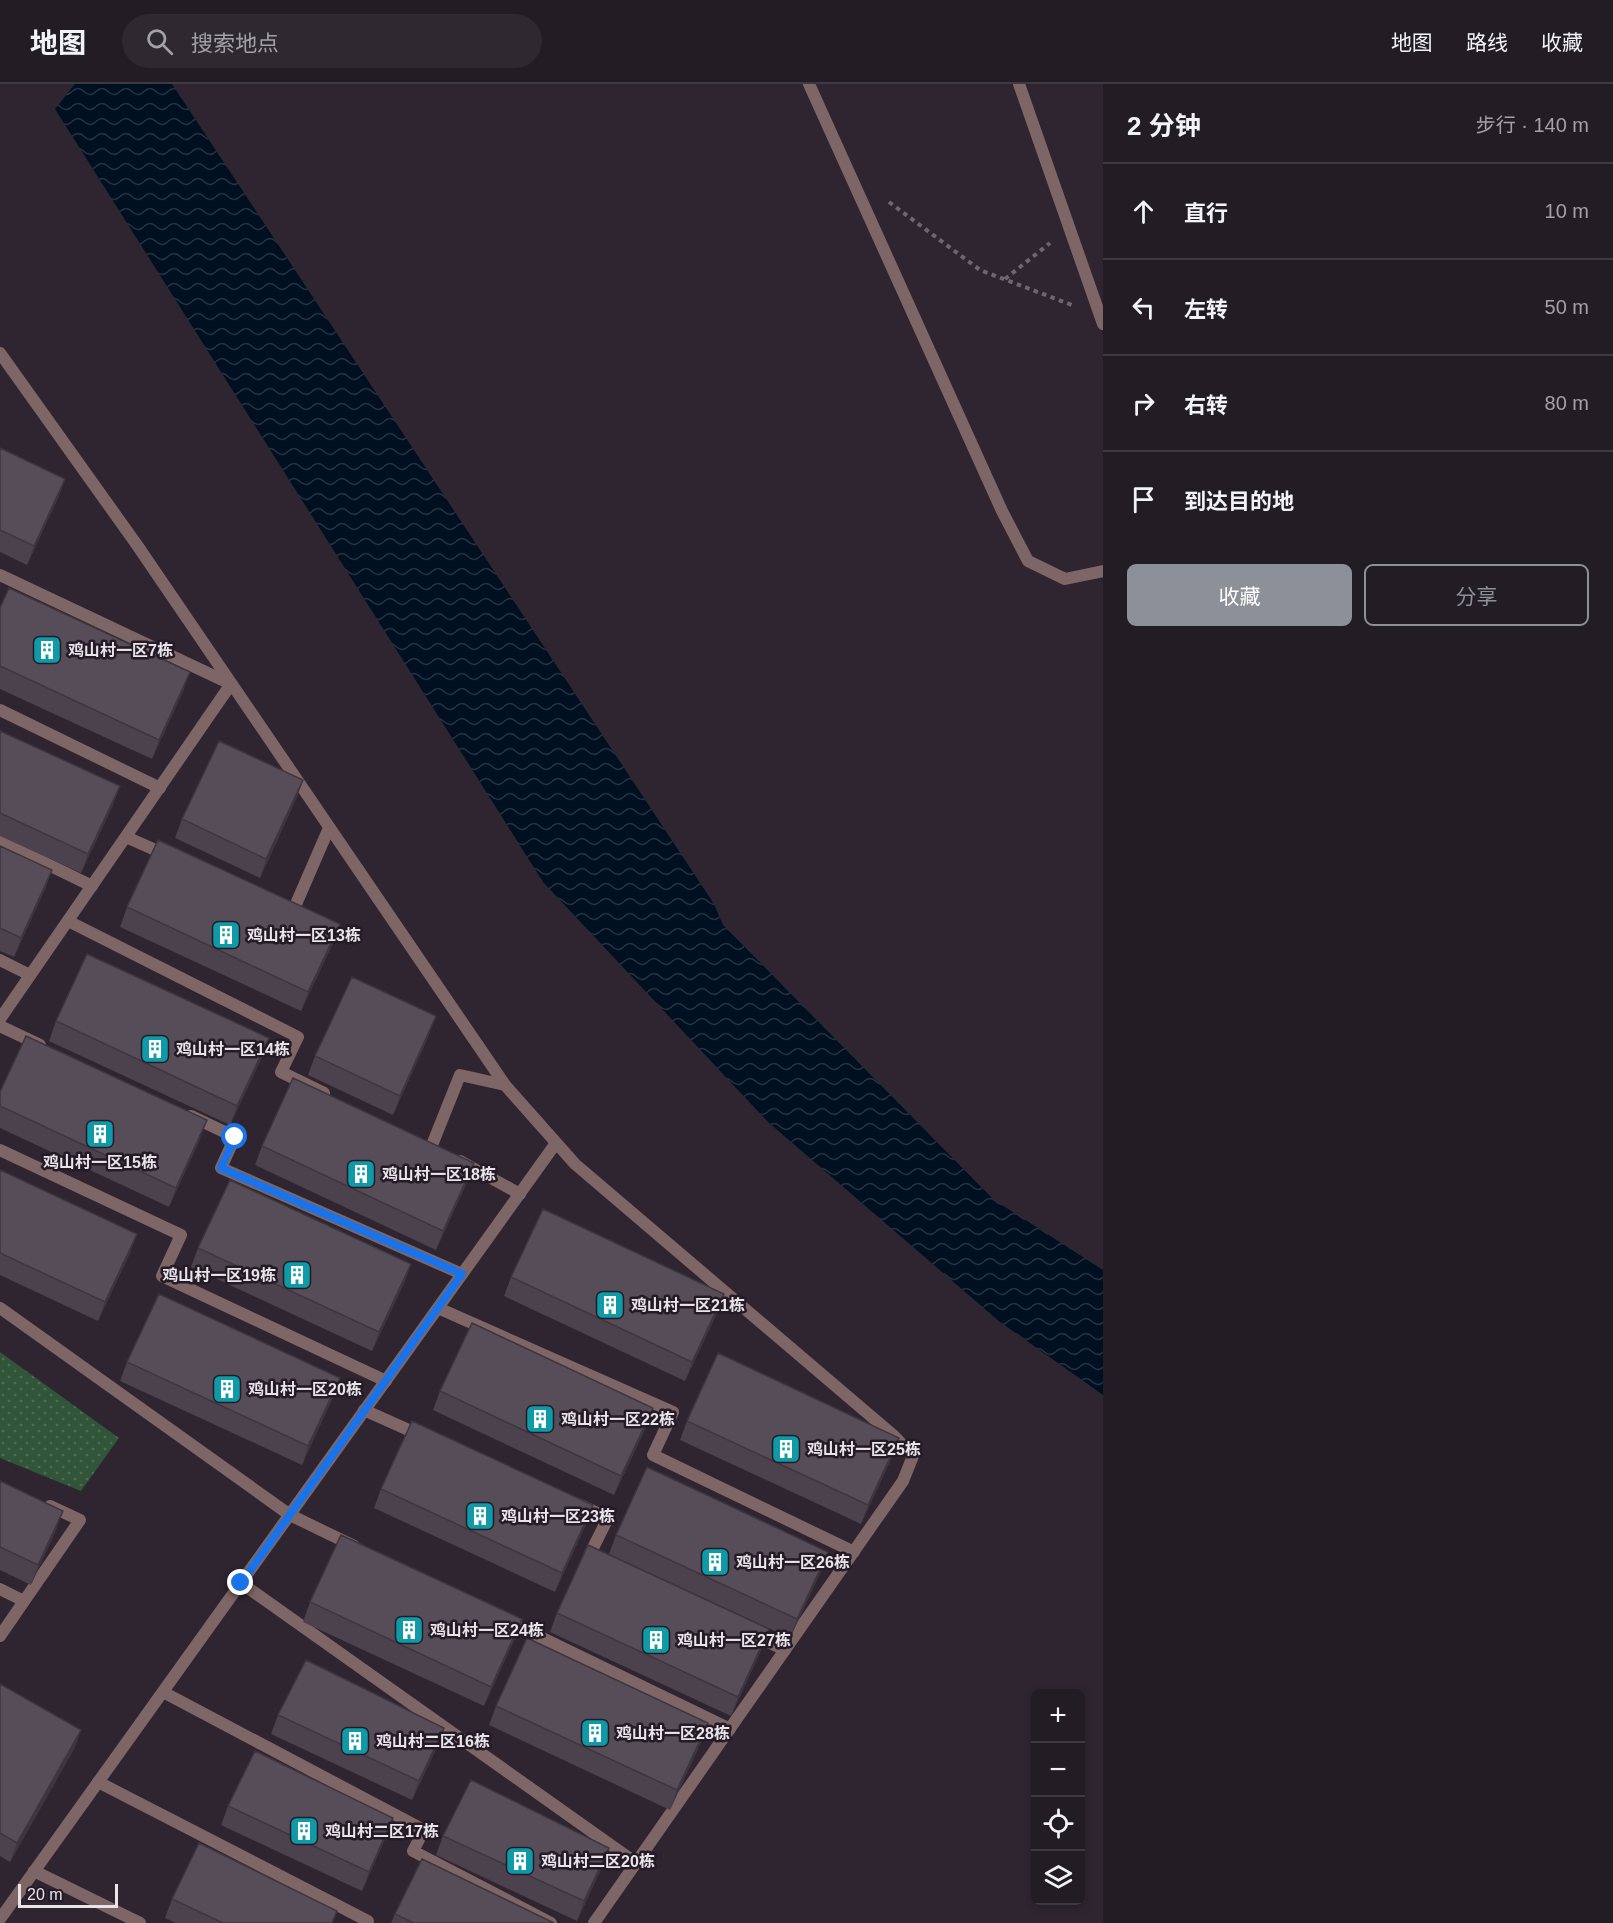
<!DOCTYPE html>
<html lang="zh">
<head>
<meta charset="utf-8">
<style>
	:root { --surface:#221c24; --page:#2e2931; --text:#f1f3f6; --muted:#a2a1a6; --line:#3f3a41; --accent:#8c9099 }
	body { margin:0; font-family:Arial,"Noto Sans SC",sans-serif; background:var(--page); color:var(--text) }
	.controls { position:absolute; right:18px; bottom:18px; display:grid; overflow:hidden; border-radius:9px; box-shadow:0 3px 9px #0003 }
	.controls button { width:54px; height:54px; display:grid; place-items:center; padding:0; border:0; border-bottom:2px solid var(--line); background:var(--surface); color:var(--text); font:30px sans-serif }
	.scale { position:absolute; left:18px; bottom:15px; width:100px; box-sizing:border-box; padding-left:6px; border:3px solid #e9e3ea; border-top:0; font-size:16px; line-height:21px; white-space:nowrap; color:#e9e3ea; -webkit-text-stroke:4px #241b26; paint-order:stroke }
	.stop { position:absolute; width:18px; height:18px; margin:-14px; border:4px solid #1a73e8; border-radius:50%; background:#fff }
	.stop.end { background:#1a73e8; border-color:#fff; box-shadow:0 2px 6px #0008 }
	.list { margin:0; padding:0; list-style:none }
	h2 { display:flex; justify-content:space-between; align-items:center; height:78px; margin:0; padding:0 24px; font-size:26px }
	h2 small { font-size:20px; font-weight:400; color:var(--muted) }
	.list li { display:grid; grid-template-columns:39px 1fr auto; gap:18px; align-items:center; box-sizing:border-box; height:96px; padding:0 24px; border-top:2px solid var(--line) }
	.list b { display:block; font-size:22px; white-space:nowrap }
	.list em { font-size:20px; font-style:normal; color:var(--muted) }
	.actions { display:flex; gap:12px; padding:18px 24px }
	.actions a { flex:1; padding:14px 0; border:2px solid var(--accent); border-radius:9px; text-align:center; font-size:21px; color:var(--accent) }
	.actions .main { background:var(--accent); color:#fff }
	.icon { flex:none; width:33px; height:33px; fill:none; stroke:currentColor; stroke-width:2; stroke-linecap:round; stroke-linejoin:round }
	.map { position:relative; flex:none; width:1103px; height:1839px; overflow:hidden }
	header { display:flex; align-items:center; gap:36px; box-sizing:border-box; height:84px; padding:0 30px; background:var(--surface); border-bottom:2px solid var(--line) }
	header strong { font-size:28px }
	nav { display:flex; gap:33px; margin-inline-start:auto; font-size:21px }
	.search { width:420px; height:54px; background:var(--page); display:flex; align-items:center; gap:15px; box-sizing:border-box; padding:0 21px; border-radius:33px; color:var(--muted); font-size:22px }
	main { display:flex }
	aside { flex:1; background:var(--surface) }
	.map>svg:first-child { display:block }
</style>
</head>
<body>
<header>
<strong>地图</strong>
<div class="search"><svg class="icon" aria-label="search" viewBox="0 0 24 24"><circle cx="10" cy="10" r="6"/><path d="M15 15l6 6"/></svg>搜索地点</div>
<nav><a>地图</a><a>路线</a><a>收藏</a></nav>
</header>
<main>
<div class="map">
<svg width="1103" height="1839" viewBox="0 0 1103 1839">
	<defs>
		<pattern id="grass-dots" width="8" height="8" patternUnits="userSpaceOnUse" patternTransform="scale(1.5)"><rect width="8" height="8" fill="#305539"/><path d="M2 2h.1M6 6h.1" fill="none" stroke="#4e6d56" stroke-width="1.8" stroke-linecap="round"/></pattern>
		<pattern id="water-waves" width="16" height="10" patternUnits="userSpaceOnUse" patternTransform="scale(1.5)"><rect width="16" height="10" fill="#001020"/><path d="M0 5q4-4 8 0t8 0" fill="none" stroke="#253341"/></pattern>
	</defs>
	<rect width="100%" height="100%" fill="#2e2530"/>
	<path fill="url(#grass-dots)" d="M0,1268L119,1354L81,1407L0,1374Z"/>
	<path fill="url(#water-waves)" d="M75,0H172L714,820L723,841L993,1115L1103,1186V1311L1000,1238L768,1038L543,798L55,25Z"/>
	<g fill="none" stroke-linecap="round" stroke-linejoin="round">
		<path stroke="#6e666f" stroke-width="4" stroke-dasharray="4.5 4.5" stroke-linecap="butt" d="M889,118L980,186L1072,221
			M1005,195L1050,159"/>
		<path stroke="#7f6666" stroke-width="12" d="M809,0L1002,427L1028,477L1065,495L1103,487
			M1019,0L1103,240
			M0,491L231,600
			M0,626L160,704
			M126,753L169,772
			M0,757L92,802
			M286,824L293,827L329,744
			M68,837L298,953L281,988L324,1009
			M0,876L30,891
			M0,942L40,961
			M191,1032L235,1053L221,1084L462,1190
			M432,1061L460,991L505,1001
			M0,1066L181,1151L162,1192L386,1297
			M460,1077L520,1110
			M438,1224L673,1328L653,1371L854,1468
			M364,1326L422,1352
			M578,1420L608,1434L589,1472L595,1475
			M290,1431L354,1462
			M241,1499L636,1779
			M0,1505L24,1517
			M507,1537L730,1645
			M751,1550L785,1566
			M0,1552L80,1436L50,1422
			M163,1608L424,1746L413,1767L551,1839
			M98,1698L368,1837L367,1839
			M34,1787L140,1839"/>
		<path stroke="#7f6666" stroke-width="12" d="M0,269L137,461L505,1001L575,1080L893,1351L913,1372L903,1397L594,1839
			M0,935L231,600
			M0,1224L290,1431
			M0,1835L556,1059"/>
	</g>
	<path fill="#4b424d" d="M0,364L65,395L58,414L27,481L0,468Z
		M0,524L190,588L183,607L152,675L0,605Z
		M0,647L113,721L81,789L0,752Z
		M303,696L296,715L260,794L175,754L182,735Z
		M0,762L52,786L45,805L14,873L0,867Z
		M127,823L333,859L301,927L120,843Z
		M56,937L269,954L262,973L230,1041L49,957Z
		M429,951L393,1031L308,991L315,972Z
		M0,1008L200,1055L169,1123L0,1044Z
		M262,1062L467,1098L436,1166L255,1081Z
		M0,1086L130,1169L98,1237L0,1191Z
		M198,1164L411,1180L404,1199L372,1267L191,1183Z
		M511,1193L724,1210L717,1229L685,1297L504,1212Z
		M127,1278L340,1294L333,1313L302,1381L120,1297Z
		M440,1307L646,1343L614,1411L433,1326Z
		M687,1337L899,1354L892,1373L861,1440L680,1356Z
		M0,1397L63,1427L56,1446L31,1501L0,1486Z
		M381,1405L586,1440L555,1508L374,1424Z
		M616,1451L828,1468L821,1487L790,1554L609,1470Z
		M310,1518L522,1535L515,1554L484,1622L303,1538Z
		M557,1529L762,1564L731,1632L550,1548Z
		M0,1600L81,1646L74,1665L10,1778L0,1772Z
		M496,1622L701,1658L670,1726L489,1641Z
		M278,1631L437,1663L412,1716L271,1650Z
		M228,1722L393,1734L386,1753L362,1807L221,1741Z
		M443,1752L602,1783L577,1837L436,1771Z
		M172,1815L333,1839H176L165,1834Z
		M395,1830L554,1839H391Z"/>
	<path fill="#3d363e" d="M65,395L58,414L27,481L34,462Z
		M190,588L183,607L152,675L159,656Z
		M303,696L296,715L260,794L266,775Z
		M120,702L113,721L81,789L88,770Z
		M52,786L45,805L14,873L21,854Z
		M340,840L333,859L301,927L308,908Z
		M436,932L429,951L393,1031L400,1012Z
		M269,954L262,973L230,1041L237,1022Z
		M207,1036L200,1055L169,1123L176,1104Z
		M474,1079L467,1098L436,1166L443,1147Z
		M137,1150L130,1169L98,1237L105,1218Z
		M411,1180L404,1199L372,1267L379,1248Z
		M724,1210L717,1229L685,1297L692,1278Z
		M340,1294L333,1313L302,1381L308,1362Z
		M653,1324L646,1343L614,1411L621,1392Z
		M899,1354L892,1373L861,1440L868,1421Z
		M593,1421L586,1440L555,1508L562,1489Z
		M63,1427L56,1446L31,1501L38,1481Z
		M828,1468L821,1487L790,1554L797,1535Z
		M522,1535L515,1554L484,1622L491,1603Z
		M769,1545L762,1564L731,1632L738,1613Z
		M708,1639L701,1658L670,1726L677,1706Z
		M444,1644L437,1663L412,1716L419,1697Z
		M81,1646L74,1665L10,1778L17,1759Z
		M393,1734L386,1753L362,1807L369,1788Z
		M609,1764L602,1783L577,1837L584,1817Z"/>
	<path fill="#574d59" stroke="#3d363e" stroke-width="1.5" d="M0,364L65,395L34,462L0,446Z
		M9,504L190,588L159,656L0,582V524Z
		M0,647L120,702L88,770L0,729Z
		M219,657L303,696L266,775L182,735Z
		M158,756L340,840L308,908L127,823Z
		M0,762L52,786L21,854L0,844Z
		M87,870L269,954L237,1022L56,937Z
		M352,893L436,932L400,1012L315,972Z
		M26,952L207,1036L176,1104L0,1022V1008Z
		M293,994L474,1079L443,1147L262,1062Z
		M0,1086L137,1150L105,1218L0,1169Z
		M230,1096L411,1180L379,1248L198,1164Z
		M543,1125L724,1210L692,1278L511,1193Z
		M159,1210L340,1294L308,1362L127,1278Z
		M472,1239L653,1324L621,1392L440,1307Z
		M718,1269L899,1354L868,1421L687,1337Z
		M412,1337L593,1421L562,1489L381,1405Z
		M647,1383L828,1468L797,1535L616,1451Z
		M0,1397L63,1427L38,1481L0,1463Z
		M341,1451L522,1535L491,1603L310,1518Z
		M588,1461L769,1545L738,1613L557,1529Z
		M527,1554L708,1639L677,1706L496,1622Z
		M306,1576L444,1644L419,1697L278,1631Z
		M0,1600L81,1646L17,1759L0,1749Z
		M255,1667L393,1734L369,1788L228,1722Z
		M471,1696L609,1764L584,1817L443,1752Z
		M199,1759L337,1827L332,1839H223L172,1815Z
		M422,1775L554,1839H414L395,1830Z"/>
	<g fill="none" stroke-linecap="round" stroke-linejoin="round">
		<path stroke="#1a73e8" stroke-width="8" d="M235,1053L221,1084L462,1190L241,1499"/>
	</g>
	<defs>
		<g id="building-square" transform="scale(1.5)"><rect x="-9" y="-9" width="18" height="18" rx="4" fill="#0f9aa8" stroke="#241b26"/><path d="M-4-6H4V6H1V3H-1V6H-4ZM-2.5-4.3h1.7v1.8h-1.7ZM.8-4.3h1.7v1.8H.8ZM-2.5-1h1.7V.8h-1.7ZM.8-1h1.7V.8H.8Z" fill="#fff"/></g>
	</defs>
	<g fill-rule="evenodd">
		<use href="#building-square" x="47" y="566"/>
		<use href="#building-square" x="226" y="851"/>
		<use href="#building-square" x="155" y="965"/>
		<use href="#building-square" x="100" y="1050"/>
		<use href="#building-square" x="361" y="1090"/>
		<use href="#building-square" x="297" y="1191"/>
		<use href="#building-square" x="610" y="1221"/>
		<use href="#building-square" x="227" y="1305"/>
		<use href="#building-square" x="540" y="1335"/>
		<use href="#building-square" x="786" y="1365"/>
		<use href="#building-square" x="480" y="1432"/>
		<use href="#building-square" x="715" y="1478"/>
		<use href="#building-square" x="409" y="1546"/>
		<use href="#building-square" x="656" y="1556"/>
		<use href="#building-square" x="595" y="1649"/>
		<use href="#building-square" x="355" y="1657"/>
		<use href="#building-square" x="304" y="1747"/>
		<use href="#building-square" x="520" y="1777"/>
	</g>
	<g text-anchor="middle" dominant-baseline="central" stroke-width="5" stroke-linejoin="round" paint-order="stroke">
		<g font-size="16" font-weight="bold" fill="#e9e3ea" stroke="#241b26" text-anchor="start">
			<text x="68" y="566">鸡山村一区7栋</text>
			<text x="247" y="851">鸡山村一区13栋</text>
			<text x="176" y="965">鸡山村一区14栋</text>
			<text x="100" y="1078" text-anchor="middle">鸡山村一区15栋</text>
			<text x="382" y="1090">鸡山村一区18栋</text>
			<text x="276" y="1191" text-anchor="end">鸡山村一区19栋</text>
			<text x="631" y="1221">鸡山村一区21栋</text>
			<text x="248" y="1305">鸡山村一区20栋</text>
			<text x="561" y="1335">鸡山村一区22栋</text>
			<text x="807" y="1365">鸡山村一区25栋</text>
			<text x="501" y="1432">鸡山村一区23栋</text>
			<text x="736" y="1478">鸡山村一区26栋</text>
			<text x="430" y="1546">鸡山村一区24栋</text>
			<text x="677" y="1556">鸡山村一区27栋</text>
			<text x="616" y="1649">鸡山村一区28栋</text>
			<text x="376" y="1657">鸡山村二区16栋</text>
			<text x="325" y="1747">鸡山村二区17栋</text>
			<text x="541" y="1777">鸡山村二区20栋</text>
		</g>
	</g>
</svg>
<div class="controls">
<button>+</button>
<button>−</button>
<button><svg class="icon" aria-label="locate" viewBox="0 0 24 24"><circle cx="12" cy="12" r="6"/><path d="M12 2v4M12 18v4M2 12h4M18 12h4"/></svg></button>
<button><svg class="icon" aria-label="layers" viewBox="0 0 24 24"><path d="M12 4l9 5-9 5-9-5zM3 14l9 5 9-5"/></svg></button>
</div>
<div class="scale">20 m</div>
<div class="stop" style="left:235px;top:1053px"></div>
<div class="stop end" style="left:241px;top:1499px"></div>
</div>
<aside>
<h2>2 分钟<small>步行 · 140 m</small></h2>
<ul class="list">
<li><svg class="icon" aria-label="ahead" viewBox="0 0 24 24"><path d="M12 20V5M6 11l6-6 6 6"/></svg><div><b>直行</b></div><em>10 m</em></li>
<li><svg class="icon" aria-label="left" viewBox="0 0 24 24"><path d="M17 20v-9H6M10 6l-5 5 5 5"/></svg><div><b>左转</b></div><em>50 m</em></li>
<li><svg class="icon" aria-label="right" viewBox="0 0 24 24"><path d="M7 20v-9h11M14 6l5 5-5 5"/></svg><div><b>右转</b></div><em>80 m</em></li>
<li><svg class="icon" aria-label="arrive" viewBox="0 0 24 24"><path d="M6 21V4h12l-3 4 3 4H6"/></svg><div><b>到达目的地</b></div></li>
</ul>
<div class="actions"><a class="main">收藏</a><a>分享</a></div>
</aside>
</main>
</body>
</html>
